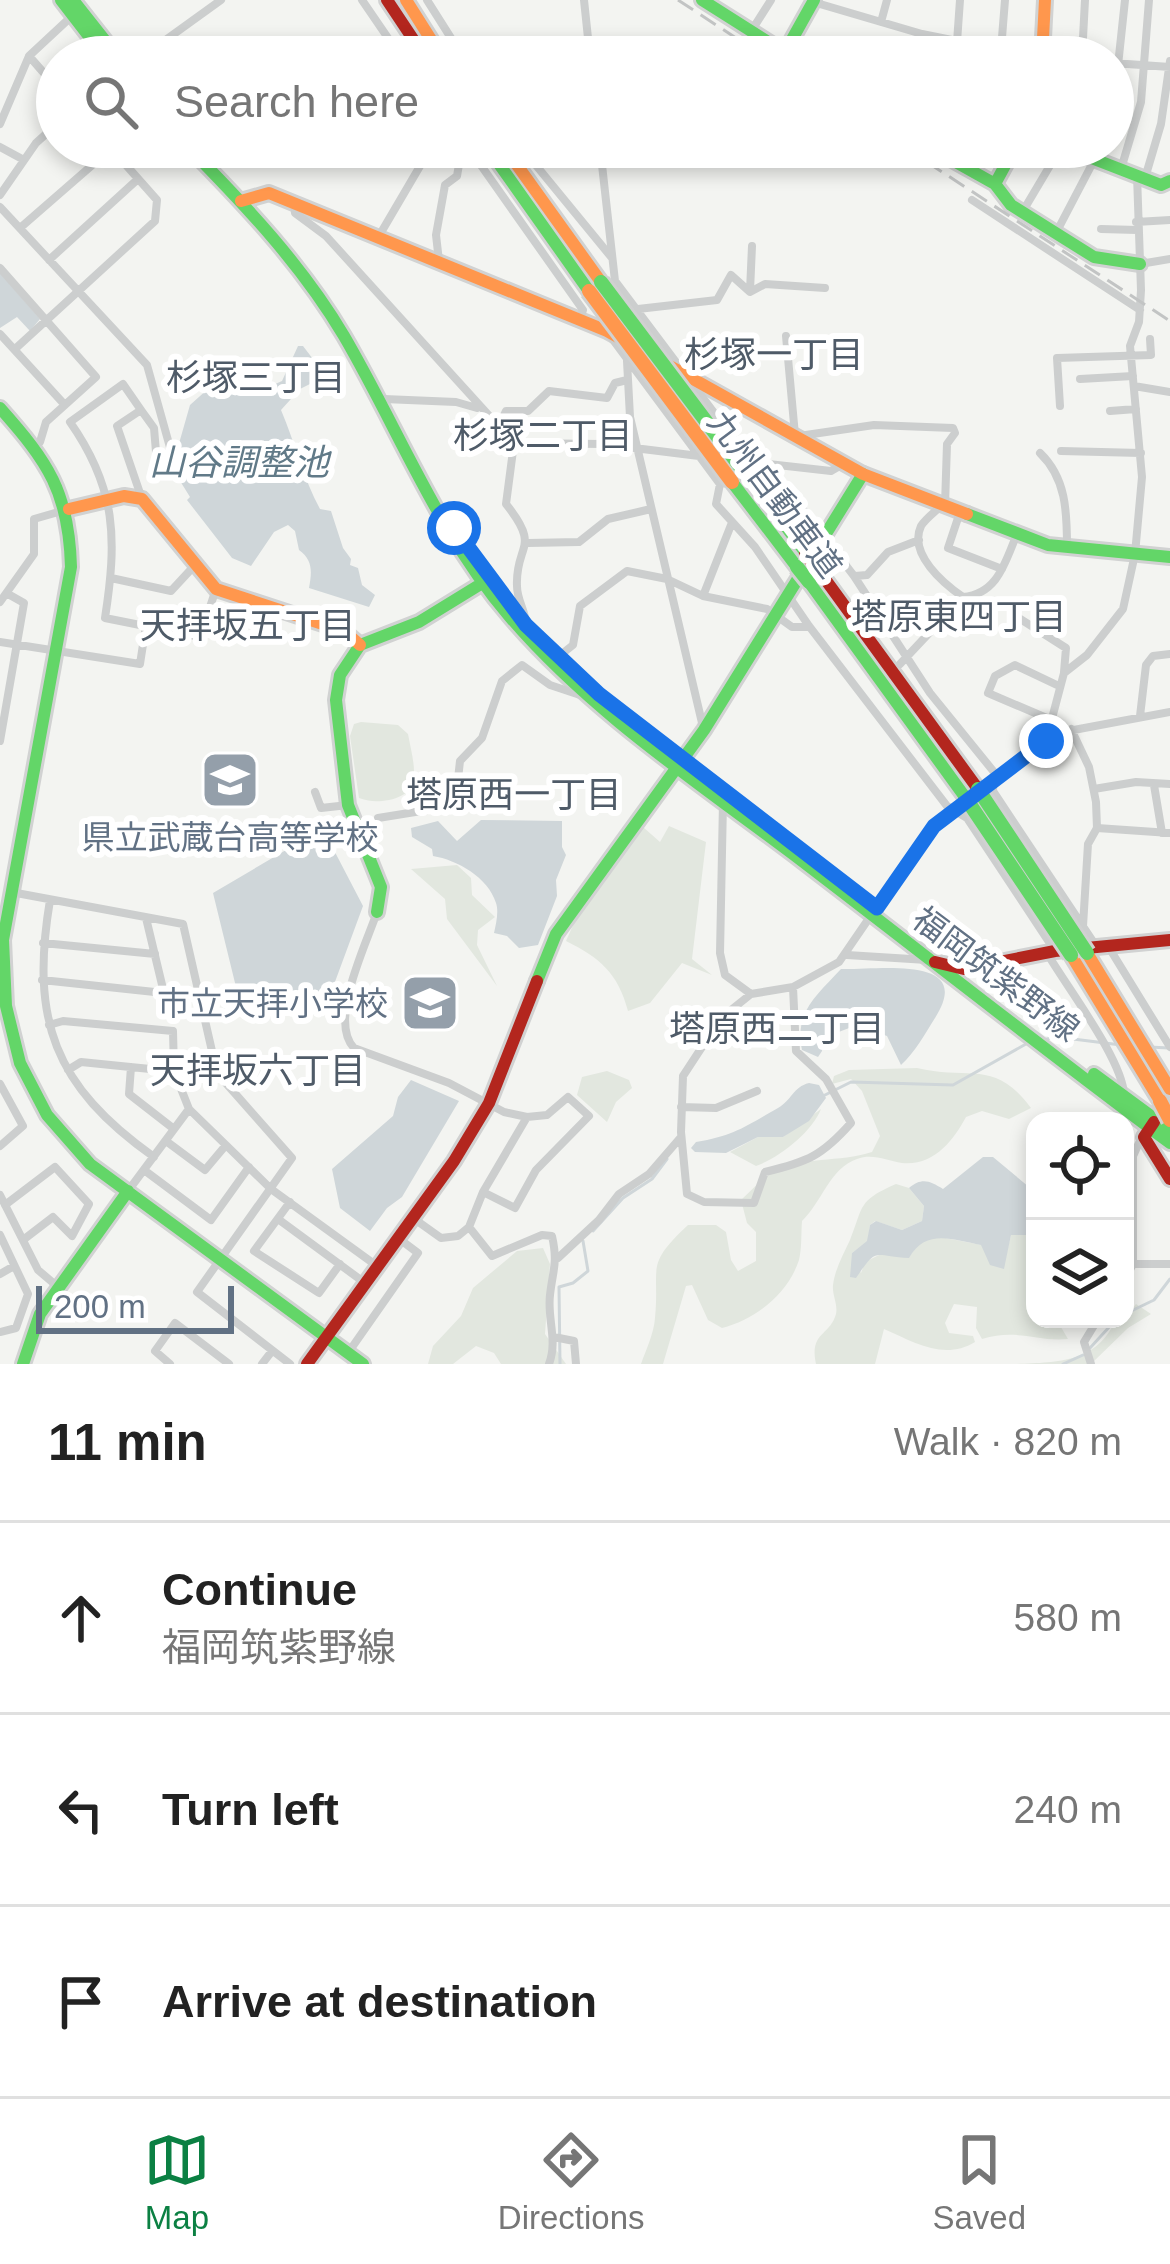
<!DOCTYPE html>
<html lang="en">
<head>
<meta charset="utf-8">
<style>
	:root { --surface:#fff; --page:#f2f2f2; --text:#222; --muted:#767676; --line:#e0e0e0; --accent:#0b8043 }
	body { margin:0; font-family:Arial,"Noto Sans JP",sans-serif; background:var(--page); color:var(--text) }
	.controls { position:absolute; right:36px; bottom:36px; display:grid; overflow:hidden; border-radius:24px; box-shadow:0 6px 18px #0003 }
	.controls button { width:108px; height:108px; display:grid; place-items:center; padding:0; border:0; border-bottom:3px solid var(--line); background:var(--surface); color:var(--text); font:60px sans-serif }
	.scale { position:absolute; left:36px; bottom:30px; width:198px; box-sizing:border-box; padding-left:12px; border:6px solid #617184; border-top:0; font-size:33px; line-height:42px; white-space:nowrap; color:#617184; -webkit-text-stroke:9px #fff; paint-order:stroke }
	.stop { position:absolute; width:36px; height:36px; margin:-27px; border:9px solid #1a73e8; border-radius:50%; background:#fff }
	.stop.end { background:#1a73e8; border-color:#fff; box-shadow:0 3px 12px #0008 }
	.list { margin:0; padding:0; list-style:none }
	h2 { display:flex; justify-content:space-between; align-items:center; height:156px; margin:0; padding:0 48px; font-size:51px }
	h2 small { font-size:39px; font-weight:400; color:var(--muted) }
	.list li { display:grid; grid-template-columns:78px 1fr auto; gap:36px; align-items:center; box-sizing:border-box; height:192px; padding:0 48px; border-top:3px solid var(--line) }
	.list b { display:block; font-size:45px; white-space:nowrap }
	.list p { margin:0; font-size:39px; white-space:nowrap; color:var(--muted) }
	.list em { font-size:39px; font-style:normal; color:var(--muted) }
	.icon { flex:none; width:66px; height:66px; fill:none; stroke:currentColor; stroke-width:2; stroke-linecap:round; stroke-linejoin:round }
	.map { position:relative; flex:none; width:1170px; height:1364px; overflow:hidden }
	.search { position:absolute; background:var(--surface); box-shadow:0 6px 18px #0003; left:36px; right:36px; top:36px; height:132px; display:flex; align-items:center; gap:30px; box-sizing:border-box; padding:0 42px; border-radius:66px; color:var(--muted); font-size:45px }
	.sheet { height:732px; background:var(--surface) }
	nav { display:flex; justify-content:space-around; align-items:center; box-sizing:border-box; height:168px; border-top:3px solid var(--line); background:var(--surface); font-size:33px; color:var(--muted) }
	nav a { display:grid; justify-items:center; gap:6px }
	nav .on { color:var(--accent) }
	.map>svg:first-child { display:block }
</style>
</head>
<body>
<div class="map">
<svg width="1170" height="1364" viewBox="0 0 1170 1364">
	<rect width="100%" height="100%" fill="#f3f4f1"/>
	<path fill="#e2e7df" d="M361,722L398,725L408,734C413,762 425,793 389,800C377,802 371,802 359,798L350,736L354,724Z
		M669,826L706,842L692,959L712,975L682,963L650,1003L628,1011C618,973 600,958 566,941L574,923L643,827L660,842Z
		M457,865L471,878L472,895L495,917L478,930L477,945L497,986L447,919L445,899L411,869Z
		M917,1068C970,1081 994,1058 1031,1108L1009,1119L982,1111L966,1117C953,1141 934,1166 902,1163C887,1161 873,1153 857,1159C830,1168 822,1202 802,1221C801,1233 802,1248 799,1260C788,1294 755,1320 722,1328L708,1320L692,1285L686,1286L663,1364H641C646,1350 654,1333 655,1318C660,1266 644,1266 688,1225H716L726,1232L731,1260L738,1271L756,1261V1232L747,1223L741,1200C750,1192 760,1180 770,1174C803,1155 839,1163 872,1152L880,1136L862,1091L851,1079L832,1084L834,1076L849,1070Z
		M607,1071L629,1080L632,1088L616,1102L607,1122L577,1095L582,1077Z
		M821,1109C812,1132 779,1158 756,1166L730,1152L758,1137H783Z
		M896,1184L909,1188L924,1206L922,1221L902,1230L875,1221L870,1225L868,1241L852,1253L861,1273L865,1262L881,1254L909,1257L918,1243L935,1236L982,1245L1003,1268L1011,1235H1027L1035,1241V1319H1061L1058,1322L1068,1339C1036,1342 1017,1328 982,1339L976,1328L977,1307L954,1304L945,1323L949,1333L973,1336L975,1342C944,1361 914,1342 884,1329L875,1364H816C809,1332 830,1336 836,1314C838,1304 832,1295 833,1285C835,1269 843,1255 850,1240C864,1206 857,1201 896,1184Z
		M543,1248L550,1264L545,1334L566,1364H501L494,1353L476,1346L453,1364H428L433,1346L461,1316L473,1288L517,1251Z
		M1136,1304L1151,1314L1128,1328L1091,1364H1017C1059,1362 1097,1363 1116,1319H1125Z"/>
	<path fill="#cfd6d9" d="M0,273L40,319L30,331L17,317L0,328Z
		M298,346H303L316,363L314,382L300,389L281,410C295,443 304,480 320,509L331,511L343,548L351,559L350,565L358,568L362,585L375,595L369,607L309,588C312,572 313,560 299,550L295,531L288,525L274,532L251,566L232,558L187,500L190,497L172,468L190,405L209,388L211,378L225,370L255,393L282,381Z
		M481,820L562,821V847L566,855L556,880L557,896L538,945L519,948L507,936L494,933C496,924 499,912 496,903C488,877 457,860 433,856L432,849L412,837L411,828L438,821L457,841Z
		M325,833L363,906L322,1017L236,987L213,893L303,840Z
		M841,969C878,970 976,954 935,1018C925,1034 915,1052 901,1065L887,1036L857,1025L823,1038L822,1051L818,1057L802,1050C794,1012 817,995 841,969Z
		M411,1080L459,1101L402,1197L387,1208L370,1231L340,1208L332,1169L393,1116L398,1097Z
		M809,1083L819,1085L826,1098L809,1121L783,1137H758L726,1153L695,1152L691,1148L696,1142C734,1136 746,1126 778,1108C792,1100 793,1087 809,1083Z
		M983,1157H993L1035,1192V1241L1027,1235H1011L1004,1269L990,1265L981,1245C953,1240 926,1228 909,1258C872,1256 878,1246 856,1278L850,1277L852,1253L867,1241L870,1225L876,1221L902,1230L922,1221L924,1206L909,1188C922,1177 930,1181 943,1189Z"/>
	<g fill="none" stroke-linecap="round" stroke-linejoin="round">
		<path stroke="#cfd6d9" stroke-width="3" d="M1042,1040L1057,1037L1121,1045
			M1149,1047L1169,1048
			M823,1096L851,1082L953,1085L1026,1044
			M593,1231L623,1198L652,1179L667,1159
			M1125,1314L1154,1300L1170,1279
			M1090,1348L1111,1325L1112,1319
			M560,1364L559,1287L573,1283L588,1271L583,1241
			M1063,1364L1083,1355"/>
		<g stroke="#d1d2d2" stroke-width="18">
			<path id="fast" d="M61,0L105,57
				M73,0L118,57
				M702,0L792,57
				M785,52L814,0
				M188,147C245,205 302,265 344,336C399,430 438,533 510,617C593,714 702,785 802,861C925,955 1046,1051 1170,1143
				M487,147L589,291
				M929,147L995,184L1011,205L1094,257L1140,264
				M1063,147L1161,185L1170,181
				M995,184L1015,147
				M0,408C48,462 69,492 71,567L3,940L6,1006L20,1063L47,1115L90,1164L363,1364
				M745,473L806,553
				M732,482L797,567
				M967,514L1048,545L1170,557
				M809,582L965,797
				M377,912L381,887L348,805L336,700L340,675L360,645L419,622L489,579
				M537,981L556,934L704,730L863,474
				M1094,1074L1170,1130
				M23,1364L40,1314L128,1191"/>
		</g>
		<g stroke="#d1d2d2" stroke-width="18">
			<path id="slow" d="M406,0L442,57
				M1042,57L1045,0
				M504,147L601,282
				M241,201L269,193L607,331L863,474L967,514
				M69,509L124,496L142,499L216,589L344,631L360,645
				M1087,953L1170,1089
				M1071,955L1160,1101"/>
		</g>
		<g stroke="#d1d2d2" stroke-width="18">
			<path id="jam" d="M387,0L425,57
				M817,568L978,789
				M935,962L964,969L1055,951L1170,940
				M1154,1122L1144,1137L1170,1179
				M307,1364L454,1161L489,1103L537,981"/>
		</g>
		<path stroke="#cccece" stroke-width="8" d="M362,0L401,57
			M427,0L463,57
			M584,0L590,57
			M813,2L922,34L1036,57
			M881,22L887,0
			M752,30L771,0
			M957,42L960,0
			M1001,50L1005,0
			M29,56L57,88
			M142,57L221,0
			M923,57L929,36
			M1082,57L1085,0
			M1113,63L1170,67
			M1113,112L1125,0
			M0,124L29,56L72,16
			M0,147L24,160
			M468,147L583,310L580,319
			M521,147L612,258
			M600,147L615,281L751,462
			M1121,169L1141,102L1149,0
			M1145,178L1161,124L1170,61
			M0,195L36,143L57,124
			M972,200L1140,310
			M294,204L295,213L326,236L514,443L602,444L699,456
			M0,207L147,365L171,451L163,454L156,452L154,428L141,410
			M1023,211L1061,147
			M1136,222L1170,220
			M20,228L113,147
			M1101,229L1137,230
			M1056,233L1101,147
			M379,236L423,161L425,147
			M49,260L138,179
			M439,261L436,235L445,185L457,176L462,147
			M1140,264L1170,259
			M0,268L96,377L46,422L40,442
			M750,291L752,246
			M638,309L717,300L731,275L750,292L765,284L825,288
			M0,334L64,404
			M786,336L795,435
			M611,337L720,484L716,504L755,547L809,626L947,806L967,818L1055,951
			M15,349L155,221L157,200L110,147
			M627,361L630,417L703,727
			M1080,379L1133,376
			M1134,386L1170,392
			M384,399L456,402L477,408
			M1060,406L1057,358L1151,355L1150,339
			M1110,411L1136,409
			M498,428L506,411H528L549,391L607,398L615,383L627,380
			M799,436L874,425L953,428L955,433L947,444L945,505
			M514,443L506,504C542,549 515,544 517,586C517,601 526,611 526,625
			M1061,451L1141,453
			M1040,453C1066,478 1067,511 1067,547
			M714,458L831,471L843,464
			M770,466L854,576L930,693L994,772L993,791L1096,946
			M142,499L117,426L141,410L123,384L70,422C117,489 117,540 105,618L200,637L216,589
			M942,505C936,511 925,519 921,526C908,554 944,584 963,597
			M960,512L948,548L1002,569
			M528,543L579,542L608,519L651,509
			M855,576L867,575L888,552L919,540
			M111,578L171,591L196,564
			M703,596L731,525
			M0,602L34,554V519L69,509
			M1017,617L1066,648L1064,672
			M0,642L140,664L146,625
			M563,653L573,645L580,606L627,571L667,579L703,596L767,609L792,627H808
			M900,664L963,597C998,594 1005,562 1017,534
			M1140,716L1146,665L1153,656L1170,654
			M1049,719L988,693L995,676L1015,665L1059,686
			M1071,729L1089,767L1096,802L1097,828L1088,844L1083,926
			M0,741L24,603L8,594
			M1046,741L1064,673L1087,655L1123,609L1135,554L1142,477L1130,346L1139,322L1141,290L1137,175
			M1154,785L1162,833
			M1094,789L1136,782L1170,784
			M981,790L1063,732L1170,712
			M315,792L321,808L348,805
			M723,802L720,953L725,975L751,994
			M378,818L440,808L456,797L460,761L482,738L502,681L522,665L550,685L592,699
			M1097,828L1170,833
			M11,892L183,924L217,1073L292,1158L197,1292L290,1364
			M50,900C30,1020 54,1086 154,1157
			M377,912C366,945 328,1021 354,1048L449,1083L504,1112L527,1117L547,1115L568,1097L589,1116L536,1170L515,1208L483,1192
			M43,943L155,954
			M1108,946L1170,1047
			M1047,953C1066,986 1123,1060 1124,1095
			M847,955L927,960
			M42,980L164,993L146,918
			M793,987L796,1051L826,1079L851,1123C822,1156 807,1162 765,1172L754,1203L704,1202L687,1194L681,1132L683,1076L721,1018L751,994L793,987L839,962L924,838L969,799
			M49,1025L63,1021L173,1031L174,1071L189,1109L271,1189L377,1266
			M131,1067L129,1094L174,1129
			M68,1070L81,1062L170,1071L212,1062
			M0,1084L23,1126L0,1146
			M681,1107L716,1108L757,1091
			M166,1141L205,1170L226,1145
			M144,1170L211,1220L249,1167
			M128,1191L189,1109
			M0,1195L38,1270L58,1287
			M290,1202L254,1251L319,1293L340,1264
			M5,1205L55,1167L89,1204L72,1236L53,1217L23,1240
			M413,1218L441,1238L458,1236L469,1227L483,1192L527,1117
			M278,1219L365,1283
			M469,1227L492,1256L542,1235L552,1236C558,1263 553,1269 550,1295C547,1319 558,1340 549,1364
			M0,1235L28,1294L16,1328L0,1332
			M558,1258L599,1220L619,1194L649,1174L681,1137
			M1133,1264H1170
			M0,1274L14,1266
			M1125,1279L1133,1264V1156L1139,1143
			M554,1337L574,1341L576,1364
			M348,1353L418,1253L398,1238
			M170,1364L155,1351L175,1323L229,1364
			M262,1364L272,1351
			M1091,1364L1084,1342L1098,1319"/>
		<use href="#fast" stroke="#63d668" stroke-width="12"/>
		<use href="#slow" stroke="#ff974d" stroke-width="12"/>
		<use href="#jam" stroke="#b3261e" stroke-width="12"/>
		<path stroke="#c2c4c4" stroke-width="3" stroke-dasharray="18 9" stroke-linecap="butt" d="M678,0L765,57
			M904,147L1170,321"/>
		<g stroke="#d0d1d1" stroke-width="20" stroke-linecap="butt">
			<path id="fast-bridge" d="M601,282L745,473
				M797,567L809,582
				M978,789L1087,953
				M965,797L1071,955"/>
		</g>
		<g stroke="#d0d1d1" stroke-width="20" stroke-linecap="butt">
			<path id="slow-bridge" d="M589,291L732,482
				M1160,1101L1170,1120"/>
		</g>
		<g stroke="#d0d1d1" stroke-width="20" stroke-linecap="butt">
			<path id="jam-bridge" d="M806,553L817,568"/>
		</g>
		<use href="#fast-bridge" stroke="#63d668" stroke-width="14"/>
		<use href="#slow-bridge" stroke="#ff974d" stroke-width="14"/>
		<use href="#jam-bridge" stroke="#b3261e" stroke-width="14"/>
	</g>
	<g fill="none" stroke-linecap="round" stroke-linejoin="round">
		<path stroke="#1a73e8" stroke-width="15" d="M454,528L526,625L599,694L877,908L934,826L1046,741"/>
	</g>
	<defs>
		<g id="school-square" transform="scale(3)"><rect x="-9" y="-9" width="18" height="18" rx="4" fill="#949faa" stroke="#fff"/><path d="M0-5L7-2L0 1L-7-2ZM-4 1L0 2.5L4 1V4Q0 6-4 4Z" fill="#fff"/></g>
	</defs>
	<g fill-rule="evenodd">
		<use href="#school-square" x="230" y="780"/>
		<use href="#school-square" x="430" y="1003"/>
	</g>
	<g text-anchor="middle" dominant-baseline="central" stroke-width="12" stroke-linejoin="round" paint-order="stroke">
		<g font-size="33" fill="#617184" stroke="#fff">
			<text transform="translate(775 494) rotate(53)">九州自動車道</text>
			<text transform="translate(996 974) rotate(37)">福岡筑紫野線</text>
		</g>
		<g font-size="33" fill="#617184" stroke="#fff">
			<text x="230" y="837">県立武蔵台高等学校</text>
			<text x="388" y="1003" text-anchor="end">市立天拝小学校</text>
		</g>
		<g font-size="36" fill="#4f5b68" stroke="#fff">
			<text x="774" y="354">杉塚一丁目</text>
			<text x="256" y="377">杉塚三丁目</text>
			<text x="543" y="435">杉塚二丁目</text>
			<text x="959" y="616">塔原東四丁目</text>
			<text x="248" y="625">天拝坂五丁目</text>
			<text x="514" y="794">塔原西一丁目</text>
			<text x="777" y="1028">塔原西二丁目</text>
			<text x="258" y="1070">天拝坂六丁目</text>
		</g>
		<g font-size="36" font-style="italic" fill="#617a88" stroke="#fff">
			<text x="239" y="462">山谷調整池</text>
		</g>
	</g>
</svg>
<div class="controls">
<button><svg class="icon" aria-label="locate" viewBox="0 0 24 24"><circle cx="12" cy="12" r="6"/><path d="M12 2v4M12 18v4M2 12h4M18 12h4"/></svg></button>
<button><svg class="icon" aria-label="layers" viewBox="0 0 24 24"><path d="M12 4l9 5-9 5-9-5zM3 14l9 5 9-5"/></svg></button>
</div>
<div class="scale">200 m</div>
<div class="stop" style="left:454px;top:528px"></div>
<div class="stop end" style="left:1046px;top:741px"></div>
<div class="search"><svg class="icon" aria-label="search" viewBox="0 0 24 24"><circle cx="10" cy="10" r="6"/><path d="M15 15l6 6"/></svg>Search here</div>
</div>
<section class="sheet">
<h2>11 min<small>Walk · 820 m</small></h2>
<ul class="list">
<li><svg class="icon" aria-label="ahead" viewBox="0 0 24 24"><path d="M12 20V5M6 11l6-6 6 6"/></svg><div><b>Continue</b><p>福岡筑紫野線</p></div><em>580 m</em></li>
<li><svg class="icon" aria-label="left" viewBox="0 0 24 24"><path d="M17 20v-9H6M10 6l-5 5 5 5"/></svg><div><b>Turn left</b></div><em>240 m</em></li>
<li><svg class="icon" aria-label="arrive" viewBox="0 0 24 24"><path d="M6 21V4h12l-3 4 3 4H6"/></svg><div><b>Arrive at destination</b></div></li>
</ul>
</section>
<nav>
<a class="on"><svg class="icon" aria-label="map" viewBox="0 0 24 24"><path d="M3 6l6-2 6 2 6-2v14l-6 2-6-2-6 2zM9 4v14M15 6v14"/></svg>Map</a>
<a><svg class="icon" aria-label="directions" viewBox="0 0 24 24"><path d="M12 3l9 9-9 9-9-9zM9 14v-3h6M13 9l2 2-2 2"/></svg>Directions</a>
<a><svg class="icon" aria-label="saved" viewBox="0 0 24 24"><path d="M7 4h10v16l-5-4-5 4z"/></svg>Saved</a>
</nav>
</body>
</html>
